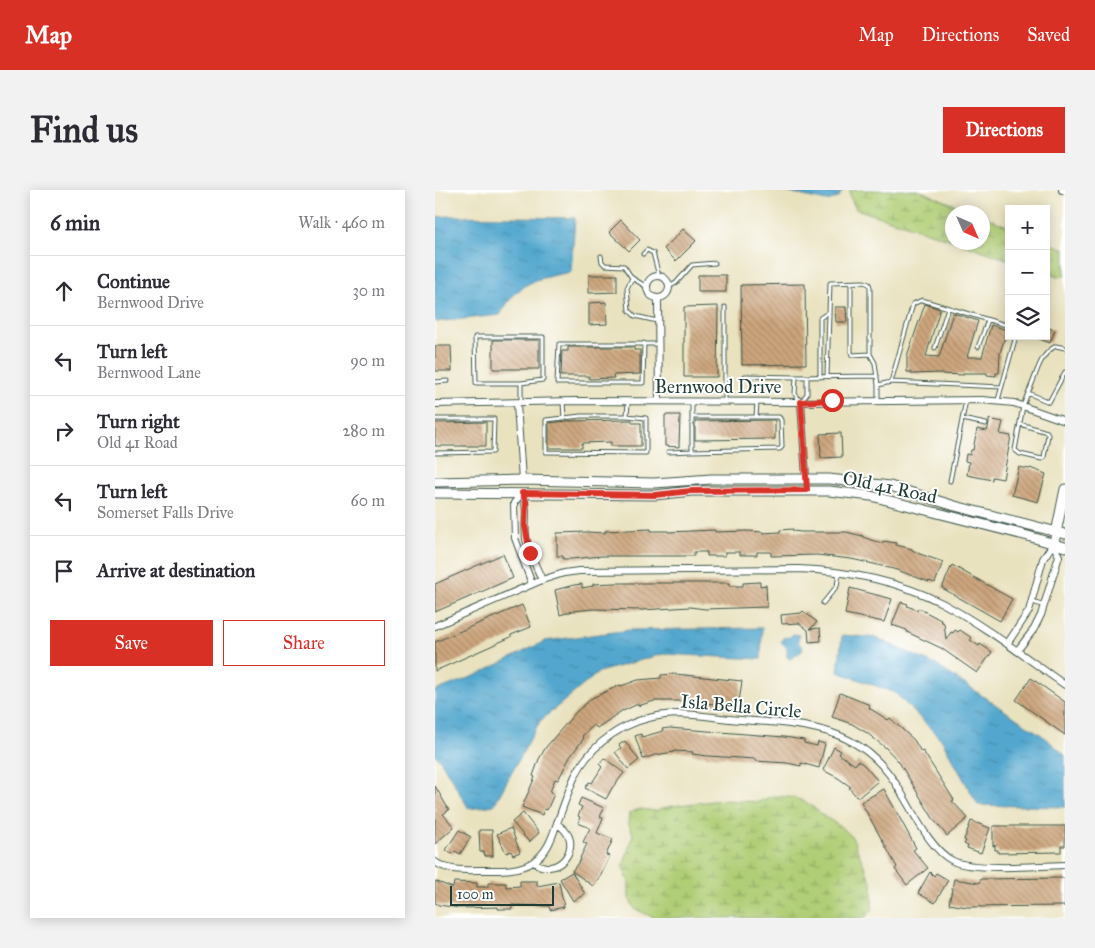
<!DOCTYPE html>
<html lang="en">
<head>
<meta charset="utf-8">
<style>
	:root { --surface:#fff; --page:#f2f2f3; --text:#2b2b33; --muted:#7c7c81; --line:#e1e1e2; --accent:#d93025 }
	body { margin:0; font-family:"IM FELL Great Primer",serif; background:var(--page); color:var(--text) }
	.controls { position:absolute; right:15px; top:15px; display:grid; overflow:hidden; border-radius:0px; box-shadow:0 2px 12px #0003 }
	.controls button { width:45px; height:45px; display:grid; place-items:center; padding:0; border:0; border-bottom:1px solid var(--line); background:var(--surface); color:var(--text); font:25px sans-serif }
	.compass { position:absolute; left:510px; top:15px; width:45px; height:45px; border-radius:50%; background:var(--surface); box-shadow:0 2px 12px #0003; rotate:135deg }
	.scale { position:absolute; left:15px; bottom:12px; width:104px; box-sizing:border-box; padding-left:5px; border:2px solid #1f3d34; border-top:0; font-size:14px; line-height:18px; white-space:nowrap; color:#1f3d34; -webkit-text-stroke:4px #fff; paint-order:stroke }
	.stop { position:absolute; width:15px; height:15px; margin:-11px; border:4px solid #d93025; border-radius:50%; background:#fff }
	.stop.end { background:#d93025; border-color:#fff; box-shadow:0 1px 5px #0008 }
	.list { margin:0; padding:0; list-style:none }
	h2 { display:flex; justify-content:space-between; align-items:center; height:65px; margin:0; padding:0 20px; font-size:21px }
	h2 small { font-size:16px; font-weight:400; color:var(--muted) }
	.list li { display:grid; grid-template-columns:32px 1fr auto; gap:15px; align-items:center; box-sizing:border-box; height:70px; padding:0 20px; border-top:1px solid var(--line) }
	.list b { display:block; font-size:19px; white-space:nowrap }
	.list p { margin:0; font-size:16px; white-space:nowrap; color:var(--muted) }
	.list em { font-size:16px; font-style:normal; color:var(--muted) }
	.actions { display:flex; gap:10px; padding:15px 20px }
	.actions a { flex:1; padding:11px 0; border:1px solid var(--accent); border-radius:0px; text-align:center; font-size:18px; color:var(--accent) }
	.actions .main { background:var(--accent); color:#fff }
	.icon { flex:none; width:28px; height:28px; fill:none; stroke:currentColor; stroke-width:2; stroke-linecap:round; stroke-linejoin:round }
	.map { position:relative; flex:none; width:630px; height:728px; overflow:hidden; border-radius:0px }
	header { display:flex; align-items:center; gap:30px; box-sizing:border-box; height:70px; padding:0 25px; background:var(--accent); color:#fff }
	header strong { font-size:24px }
	nav { display:flex; gap:28px; margin-inline-start:auto; font-size:18px }
	.intro { display:flex; align-items:center; justify-content:space-between; box-sizing:border-box; height:120px; padding:0 30px }
	h1 { margin:0; font-size:35px }
	.button { padding:12px 22px; border-radius:0px; background:var(--accent); color:#fff; font-size:18px; font-weight:700 }
	main { display:flex; gap:30px; padding:0 30px }
	aside { flex:1; background:var(--surface); border-radius:0px; box-shadow:0 2px 12px #0003 }
	.map>svg:first-child { display:block }
</style>
</head>
<body>
<header>
<strong>Map</strong>
<nav><a>Map</a><a>Directions</a><a>Saved</a></nav>
</header>
<div class="intro"><h1>Find us</h1><a class="button">Directions</a></div>
<main>
<aside>
<h2>6 min<small>Walk · 460 m</small></h2>
<ul class="list">
<li><svg class="icon" aria-label="ahead" viewBox="0 0 24 24"><path d="M12 20V5M6 11l6-6 6 6"/></svg><div><b>Continue</b><p>Bernwood Drive</p></div><em>30 m</em></li>
<li><svg class="icon" aria-label="left" viewBox="0 0 24 24"><path d="M17 20v-9H6M10 6l-5 5 5 5"/></svg><div><b>Turn left</b><p>Bernwood Lane</p></div><em>90 m</em></li>
<li><svg class="icon" aria-label="right" viewBox="0 0 24 24"><path d="M7 20v-9h11M14 6l5 5-5 5"/></svg><div><b>Turn right</b><p>Old 41 Road</p></div><em>280 m</em></li>
<li><svg class="icon" aria-label="left" viewBox="0 0 24 24"><path d="M17 20v-9H6M10 6l-5 5 5 5"/></svg><div><b>Turn left</b><p>Somerset Falls Drive</p></div><em>60 m</em></li>
<li><svg class="icon" aria-label="arrive" viewBox="0 0 24 24"><path d="M6 21V4h12l-3 4 3 4H6"/></svg><div><b>Arrive at destination</b></div></li>
</ul>
<div class="actions"><a class="main">Save</a><a>Share</a></div>
</aside>
<div class="map">
<svg width="630" height="728" viewBox="0 0 630 728">
	<defs>
		<pattern id="wetland-marsh" width="20" height="14" patternUnits="userSpaceOnUse" patternTransform="scale(1.25)"><rect width="20" height="14" fill="#b0ce76"/><path d="M1 5h8M5 5V1M11 12h8M15 12V8" fill="none" stroke="#8fa862"/></pattern>
		<pattern id="water-ripples" width="26" height="14" patternUnits="userSpaceOnUse" patternTransform="scale(1.25)"><rect width="26" height="14" fill="#52a7ce"/><path d="M2 4q2-2 4 0t4 0M15 11q2-2 4 0t4 0" fill="none" stroke="#4389a8"/></pattern>
		<pattern id="building-back-hatch" width="6" height="6" patternUnits="userSpaceOnUse" patternTransform="scale(1.25)"><rect width="6" height="6" fill="#cda67d"/><path d="M-1 5l2 2M0 0l6 6M5-1l2 2" fill="none" stroke="#a68867"/></pattern>
	</defs>
	<rect width="100%" height="100%" fill="#fff"/>
	<filter id="ink" filterUnits="userSpaceOnUse"><feTurbulence type="fractalNoise" baseFrequency=".02" numOctaves="2"/><feDisplacementMap in="SourceGraphic" scale="10" xChannelSelector="R" yChannelSelector="G"/><feConvolveMatrix kernelMatrix="1 2 1 2 8 2 1 2 1" color-interpolation-filters="sRGB"/></filter>
	<filter id="wash" filterUnits="userSpaceOnUse"><feTurbulence type="fractalNoise" baseFrequency=".0096" numOctaves="4" result="noise"/><feDisplacementMap in="SourceGraphic" scale="20" xChannelSelector="R" yChannelSelector="G"/><feGaussianBlur stdDeviation="1.12" result="paint"/><feColorMatrix in="noise" values="0 0 0 0 0 0 0 0 0 0 0 0 0 0 0 0 0 1.4 0 .05"/><feComposite in="paint" operator="in"/></filter>
	<g filter="url(#wash)">
		<rect width="100%" height="100%" fill="#e9e2bf"/>
		<path fill="url(#wetland-marsh)" stroke="#688655" d="M415,0H483L538,22H518L517,50L421,19L415,7Z
			M548,26L574,37V70L526,53L548,52Z
			M611,52L630,59V86L622,87L611,83Z
			M337,606C348,606 359,607 368,611C376,614 381,620 387,625C399,633 419,642 421,657L437,694V721L429,728H220L200,719L194,708V693L188,677L198,644L193,633L194,623L205,619L221,621L227,618L244,615L287,610L324,612Z"/>
		<path fill="url(#water-ripples)" stroke="#387281" d="M342,0H408L403,8L391,11Z
			M16,26L140,28L136,82C100,89 84,91 65,125L0,132V27Z
			M327,438L326,469L228,464L164,482L105,531L59,615L34,619L6,571L0,564V501L42,485L110,451L195,440Z
			M358,444L364,445L363,452L368,458L367,461L355,469L352,467V458L346,452L348,448L355,447Z
			M407,445L442,448L501,475L608,546L630,565V617L543,615L506,549L460,503L403,482Z"/>
		<g id="blocks">
			<path fill="url(#building-back-hatch)" d="M186,30L205,50L194,61L174,42Z
				M248,39L261,51L241,71L229,59Z
				M154,85H182V102L154,103Z
				M263,85H291V102H263Z
				M370,94L371,174L307,175L306,95Z
				M171,112L172,134L154,135V113Z
				M490,114L505,119L491,166L504,167L518,123L543,131L532,167H547L556,135L572,140L565,163L564,183H561V186L552,185V183H529V185L507,184V183L476,184V182H472V166Z
				M283,116L282,187H249V117Z
				M400,117H411L412,132H401Z
				M611,137L620,140L615,153L599,147L611,146Z
				M58,150H104V179H58Z
				M0,156H16L17,181H0Z
				M133,157H199V160H205V184L178,185L179,188L154,189V186H126L127,161H133Z
				M230,225H245L244,257L230,256Z
				M554,229L568,232L565,244L576,246L568,289L557,287V290L532,285L534,272L530,271L531,264L535,265L536,260H538L542,239L552,241L554,234Z
				M197,230V233H206V256H176V252L147,253V258H114V233L132,231Z
				M340,230V249L260,250V231Z
				M51,232V256H0V233Z
				M406,243L407,267L386,268L385,244Z
				M584,277L594,279L595,278L611,284L603,312L577,305Z
				M216,339V341H233V342L280,340V342L312,341L328,342V343L345,342V340L358,339V341L366,342H411L428,346V347L436,350L447,353L448,351L461,353V355L477,359V360L485,364L508,372L500,393L494,391V392L462,380L439,374L416,369L382,365L336,366V362H322V365H305V362H290V366H272V362H259V366H167L136,369H128V366H122V343L152,342L170,343V341Z
				M68,364L78,388L0,422V394Z
				M517,375L577,409L565,431L507,398Z
				M325,392V396L331,395L332,417L270,419L255,417L207,420L158,419L138,421L125,425L120,400L139,395L147,394V398L158,396V394L179,393H294V396H308V393Z
				M415,398L457,409L449,432L410,424Z
				M466,412L473,414L472,416L482,420L483,418L506,430L505,431L509,433L511,450L516,442L518,443L520,440L523,442L525,440L537,448L535,450L544,456L545,454L557,462L542,483L506,458L472,442V440L457,435Z
				M87,415L96,437L76,445V447L0,481V452Z
				M368,421L382,432L375,439L385,438L386,451L374,452L373,440L364,433L347,434L346,425L366,423Z
				M240,484L307,491L304,512L299,511V516L251,511H219L203,516V514L188,521V520L162,538L159,535L147,546L149,548L135,567L123,590L120,589L115,602L119,604L112,620L109,619L107,625L87,617L100,587L98,586L104,569L111,557L141,522L157,508L185,495L186,496L203,490L226,488V485Z
				M596,488L630,512V545L581,510Z
				M405,503L435,515L434,518L453,530L455,528L479,550L486,562L488,561L519,610L517,611L533,628L512,646L499,630L464,572L451,558L432,543L417,534L397,527Z
				M234,538L349,547L369,550V553L382,556L383,552L390,554L384,578L366,573V576L352,573L320,571V569L273,566L257,564L258,562L239,561V562L220,565L208,569L200,546L206,544L207,547L228,541L227,539Z
				M190,551L204,570L193,579L180,562L186,558L184,555Z
				M399,557L406,561L404,564L420,575L423,571L429,575L443,591L423,608L414,598L416,597L403,588L388,580Z
				M169,568L189,583L177,598L171,609L150,598L154,592L157,593L167,577L164,574Z
				M0,596L14,620L8,624L19,637L0,654Z
				M449,599L481,658L478,660L493,678L472,695L460,679L462,677L426,612Z
				M146,608L169,618L165,627L168,628L162,643L178,649L171,665L175,666L166,685L158,696L137,681L146,669L145,668L152,654L148,652L155,638L143,633L145,627L143,626L147,617L143,615Z
				M88,623L104,643L94,652L77,632Z
				M536,631L555,638L546,663L532,658L533,656L529,654L531,651L529,650Z
				M558,636H630V656H626V662L563,663V660H560V655L558,656Z
				M76,638L85,662L78,665L76,661L71,663L62,644Z
				M24,640L36,647L25,664L20,661L17,664L11,660Z
				M44,640H57L58,666H50L49,662H45Z
				M137,682L150,704L138,711L125,689Z
				M495,682L499,686L501,683L513,690L500,713L483,703Z
				M630,688V716L532,717L514,714L519,689L544,693L546,689Z
				M0,691L18,698L19,692L42,693V697H53V693H71V697L85,696V691H102V696L124,692L129,717L115,720L114,716L77,715V719H63V717L24,718L4,715L0,713Z"/>
		</g>
	</g>
	<g filter="url(#ink)">
		<use href="#blocks" fill-opacity="0" stroke="#3d5649" stroke-width="1"/>
		<g fill="none" stroke-linecap="round" stroke-linejoin="round">
			<g stroke="#3d5649" stroke-width="5">
				<path id="lane" d="M208,64L212,60L218,63L224,86
					M166,66L167,72L170,75L189,76L197,88L212,97
					M197,88L192,98L194,120L200,126L222,131
					M416,93V162L417,165L435,164
					M234,97L241,93L257,75L280,73
					M209,153L208,193H122L124,154H222
					M543,157L553,130
					M500,158L513,118
					M310,186L361,187L442,186
					M385,186V128L394,122
					M392,186L395,93L429,92L434,94L435,97V164L440,173L443,195
					M361,187L360,204L366,212L372,204V187
					M0,192L13,191
					M456,192L567,197
					M593,203C602,186 603,165 621,156L630,158
					M443,210V195L456,192L478,114L487,110L574,136
					M563,210L581,146
					M290,211V117
					M128,212L129,228
					M86,213V193L108,190V147H40L41,193H86
					M192,226H146L111,230V262L211,263V228L192,226L193,212
					M321,227L322,212
					M0,229H59L58,262L0,263
					M527,229L551,234
					M585,234L612,242L613,245L609,267L607,269L585,264L580,260L588,216L593,203L614,212L630,182
					M257,261L345,259L347,257L346,230L344,227H257
					M233,262L257,261V211
					M515,291L531,210
					M598,412L609,416
					M388,413L402,396L404,383"/>
			</g>
			<g stroke="#3d5649" stroke-width="8">
				<path id="street" d="M627,0L630,1
					M212 97a11 11 0 1 1 22 0a11 11 0 1 1-22 0Z
					M223,108L224,211
					M366,212L371,288
					M0,214L140,211L366,212L547,210L579,213L630,231
					M82,214L87,290
					M97,394L80,348L79,313L87,303C94,318 89,333 91,349C94,363 101,376 107,390
					M0,436L107,390L129,383L144,381L364,379C413,381 463,391 507,413C550,436 590,467 630,495
					M572,454L594,421L608,369L618,354
					M582,461L599,439L606,425L624,366L618,354
					M0,672C14,682 33,680 49,680C65,680 84,681 98,672C112,663 117,648 122,633C128,618 133,601 140,586C157,552 192,529 230,525C251,522 274,527 295,529C359,535 419,531 459,591C475,614 493,659 518,671C538,681 605,676 630,675
					M99,672C122,689 145,659 131,642C129,639 125,636 122,634"/>
			</g>
			<g stroke="#3d5649" stroke-width="11">
				<path id="secondary" d="M0,292L87,290L219,293L277,289H394L455,296L520,316L630,344
					M0,303L220,305L257,301H394L436,306L593,346L630,357
					M620,348L630,299"/>
			</g>
			<use href="#lane" stroke="#fff" stroke-width="3"/>
			<use href="#street" stroke="#fff" stroke-width="6"/>
			<use href="#secondary" stroke="#fff" stroke-width="9"/>
		</g>
	</g>
	<g fill="none" stroke-linecap="round" stroke-linejoin="round" filter="url(#ink)">
		<path stroke="#d93025" stroke-width="6" d="M95,363L90,336L91,312L87,303L220,305L256,301L372,300L366,212L397,210"/>
	</g>
	<g text-anchor="middle" dominant-baseline="central" stroke-width="4" stroke-linejoin="round" paint-order="stroke">
		<g font-size="19" fill="#1f3d34" stroke="#fff">
			<text x="283" y="196">Bernwood Drive</text>
			<text transform="translate(455 297) rotate(12)">Old 41 Road</text>
			<text transform="translate(306 516) rotate(5)">Isla Bella Circle</text>
		</g>
	</g>
</svg>
<div class="controls">
<button>+</button>
<button>−</button>
<button><svg class="icon" aria-label="layers" viewBox="0 0 24 24"><path d="M12 4l9 5-9 5-9-5zM3 14l9 5 9-5"/></svg></button>
</div>
<svg class="compass" viewBox="-18 -18 36 36"><path d="M0-13l5 13h-10z" fill="#e53935"/><path d="M0 13l5-13h-10z" fill="#7c7c81"/></svg>
<div class="scale">100 m</div>
<div class="stop" style="left:397px;top:210px"></div>
<div class="stop end" style="left:95px;top:363px"></div>
</div>
</main>
</body>
</html>
